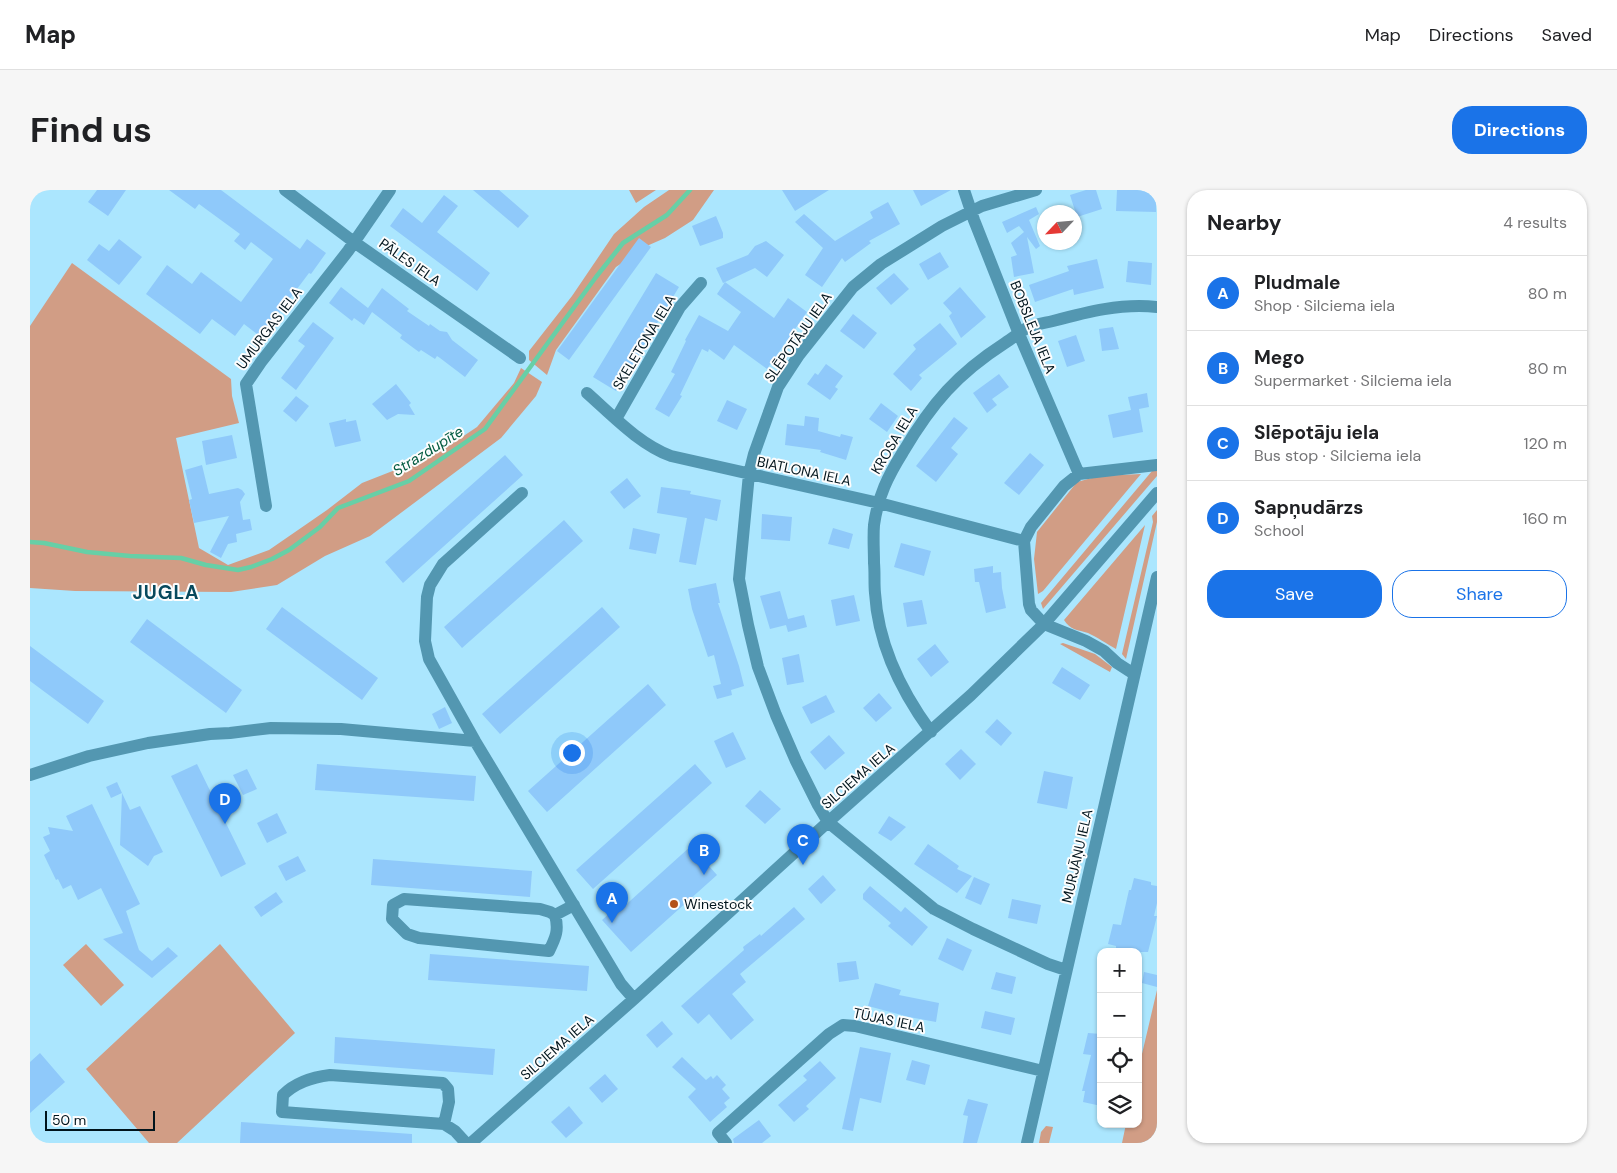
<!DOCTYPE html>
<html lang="en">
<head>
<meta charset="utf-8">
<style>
	:root { --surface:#fff; --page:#f6f6f6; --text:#202124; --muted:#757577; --line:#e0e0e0; --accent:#1a73e8 }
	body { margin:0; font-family:"DM Sans",sans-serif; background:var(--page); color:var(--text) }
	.controls { position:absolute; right:15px; bottom:15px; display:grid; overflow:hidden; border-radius:10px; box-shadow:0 1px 4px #0004 }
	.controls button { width:45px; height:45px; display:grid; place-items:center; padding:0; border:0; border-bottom:1px solid var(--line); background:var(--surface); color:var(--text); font:25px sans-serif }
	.compass { position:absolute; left:1007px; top:15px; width:45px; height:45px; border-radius:50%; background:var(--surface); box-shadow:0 1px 4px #0004; rotate:244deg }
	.scale { position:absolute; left:15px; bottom:12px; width:110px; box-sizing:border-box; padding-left:5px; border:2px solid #00141c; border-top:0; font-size:14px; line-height:18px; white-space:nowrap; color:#00141c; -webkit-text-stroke:4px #fdfdfd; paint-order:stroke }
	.you { position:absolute; left:541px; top:562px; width:18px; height:18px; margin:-12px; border:4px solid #fff; border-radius:50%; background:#1a73e8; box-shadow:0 0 0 8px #1a73e833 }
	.badge { display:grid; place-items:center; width:32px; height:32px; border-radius:50%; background:var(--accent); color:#fff; font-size:16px; font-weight:700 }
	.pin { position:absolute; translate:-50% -41px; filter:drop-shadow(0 1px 2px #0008) }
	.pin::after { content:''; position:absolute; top:26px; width:18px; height:15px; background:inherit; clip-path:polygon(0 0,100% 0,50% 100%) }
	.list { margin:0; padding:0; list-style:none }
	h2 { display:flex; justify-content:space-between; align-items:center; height:65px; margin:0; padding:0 20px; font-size:21px }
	h2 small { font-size:16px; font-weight:400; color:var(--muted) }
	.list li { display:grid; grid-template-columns:32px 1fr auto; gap:15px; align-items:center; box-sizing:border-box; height:75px; padding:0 20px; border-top:1px solid var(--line) }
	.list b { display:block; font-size:19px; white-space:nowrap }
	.list p { margin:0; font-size:16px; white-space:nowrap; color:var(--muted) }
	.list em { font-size:16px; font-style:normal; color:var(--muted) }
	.actions { display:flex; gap:10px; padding:15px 20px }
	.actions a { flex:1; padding:11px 0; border:1px solid var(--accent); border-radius:20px; text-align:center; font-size:18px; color:var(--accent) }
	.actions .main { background:var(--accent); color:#fff }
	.icon { flex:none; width:28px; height:28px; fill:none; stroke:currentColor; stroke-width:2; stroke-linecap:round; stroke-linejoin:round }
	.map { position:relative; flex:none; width:1127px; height:953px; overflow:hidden; border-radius:20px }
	header { display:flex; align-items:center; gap:30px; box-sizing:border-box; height:70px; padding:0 25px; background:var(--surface); border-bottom:1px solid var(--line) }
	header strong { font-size:24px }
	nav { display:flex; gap:28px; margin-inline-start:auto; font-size:18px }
	.intro { display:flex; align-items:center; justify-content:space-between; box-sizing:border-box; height:120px; padding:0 30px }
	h1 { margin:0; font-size:35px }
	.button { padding:12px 22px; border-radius:20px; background:var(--accent); color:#fff; font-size:18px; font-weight:700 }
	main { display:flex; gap:30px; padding:0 30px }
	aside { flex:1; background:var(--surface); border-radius:20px; box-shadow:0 1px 4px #0004 }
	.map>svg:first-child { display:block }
</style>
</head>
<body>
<header>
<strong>Map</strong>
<nav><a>Map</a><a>Directions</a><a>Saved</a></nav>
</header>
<div class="intro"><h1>Find us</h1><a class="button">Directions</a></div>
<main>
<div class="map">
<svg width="1127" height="953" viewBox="0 0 1127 953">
	<rect width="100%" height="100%" fill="#abe6fe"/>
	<path fill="#d19d85" d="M599,0H626L606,13Z
		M639,0H684L663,30L635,48L619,55L586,77L526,160L517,185L499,170V161L542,106L584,44L614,17Z
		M42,73L201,189L202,206L209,233L146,248L169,358L198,375L239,360L297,320L332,293L388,271L417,257L447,237L484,193L491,178L512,192L506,206L471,248L340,346L295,366L247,395L201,402L45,401L0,398V136Z
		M1127,280V286L1013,419L1011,413L1122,281Z
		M1111,284L1013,401L1008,404L1004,369L1007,342L1047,292L1069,286Z
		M1127,320V332L1096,469L1092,464L1123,332L1122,326Z
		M1115,335L1086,459C1077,454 1067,447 1058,443C1048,440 1040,440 1034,430Z
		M1033,453L1065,464L1082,477L1080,482L1030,454Z
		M56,754L94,795L71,816L33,775Z
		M190,754L265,843L147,953H119L56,879Z
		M1127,800V953H1092L1096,934H1108V881Z
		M1016,936L1023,937L1019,953H1009L1011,942Z"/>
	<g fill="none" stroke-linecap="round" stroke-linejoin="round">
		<path stroke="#67cfa6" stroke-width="4.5" d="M0,352L14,353L57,362L100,366L151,368L176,375L208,380L221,377L242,369L259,360L290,337L308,318L379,291L455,239L566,87L593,53L637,25L660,0"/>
	</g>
	<path fill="#8fc9fa" d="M67,0H96L78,26L58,12Z
		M139,0H191L270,59L277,49L296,63L281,84L279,83L231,147L214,134L205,146L182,129L170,144L116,104L137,75L162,94L171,82L211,112L243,69L221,52L215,60L204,51L210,44L169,14L165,19Z
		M443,0H469L499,26L488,38Z
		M752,0H799L765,21Z
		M883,0H921L891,16Z
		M1056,0H1066L1072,19L1047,27L1040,5Z
		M1087,0H1126V22L1086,21Z
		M414,5L428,16L407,42L460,83L447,101L360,36L373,18L392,33Z
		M858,12L870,34L839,51L841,53L815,72L812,68L792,97L775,85L793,58L765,32L774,24L805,51L843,28L840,22Z
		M1006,17L1009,24L999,30L1010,56L1006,59L997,47L1004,83L984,87L981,67L987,65L981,53L994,42L989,36L977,43L972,32Z
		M686,26L693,43V48L670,56L662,36Z
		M609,48L621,57L539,170L527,161Z
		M89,49L112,67L89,95L57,70L69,54L79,61Z
		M736,51L754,65L737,87L725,78L693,93L686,78L718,65L725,56Z
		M910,62L919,77L898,90L889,74Z
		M1067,69L1074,98L1044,105L1043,99L1005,112L999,95L1039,81L1037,76Z
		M1098,71L1122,73L1121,95L1096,92Z
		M626,83L649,97L586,201L563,187Z
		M864,83L879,99L861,115L846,98Z
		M695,92L744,128L758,108L777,122L737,179L704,155L694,170L679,159L678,162L672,159L650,205L652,206L639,227L625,219L645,184L641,182L656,151L655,150L669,125L698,141L711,122L687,104Z
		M311,97L338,118L352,98L379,119L377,121L399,136L400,134L410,141L417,142L422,150L448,170L435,187L410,168L407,166L405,169L391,160L389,162L370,148L372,145L342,122L334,135L324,128L322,131L299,113Z
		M930,97L956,127L931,148L919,126L922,123L913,113Z
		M823,124L847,143L834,159L810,141Z
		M283,132L304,148L266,200L251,188L275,156L268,151Z
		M910,133L926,152L927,154L889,185L892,188L881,201L863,184L886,159L883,155Z
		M1083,137L1089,159L1072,161L1069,139Z
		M1046,145L1055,171L1037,177L1028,151Z
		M796,174L813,186L805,197L808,199L800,210L777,194L785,183L788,185Z
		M969,184L979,197L962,209L967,215L957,223L943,203Z
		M366,194L381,213L379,215L385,225L368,224L357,230L342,214Z
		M1117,203L1119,217L1109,219L1113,242L1083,248L1078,225L1101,220L1098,207Z
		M266,206L279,216L266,232L253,221Z
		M697,210L717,219L707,240L687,231Z
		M851,213L868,226L857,242L839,229Z
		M775,226L789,228L788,241L810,247L811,244L823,247L816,270L790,262L791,260L755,255L757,234L774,236Z
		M924,227L938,238L921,258L928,264L906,292L886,276Z
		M316,229V232L326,230L331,251L305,257L299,233Z
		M202,245L207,268L176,275L172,251Z
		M1000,263L1014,275L989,305L974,293Z
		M475,265L493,285L373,393L355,372Z
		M172,275L179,304L208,298L212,300L215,304L210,312L213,330L220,329L222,340L206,344L207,352L198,354L191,368L180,362L199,326L164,333L159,310L162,309L155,280Z
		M597,288L611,306L594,319L580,302Z
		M631,297L661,301L660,304L691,310L687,331L675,328L666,375L649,372L657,328L627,323Z
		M732,324L762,327L760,351L731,349Z
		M534,330L553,351L432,458L414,437Z
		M603,338L630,344L626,364L599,359Z
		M803,338L823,344L819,359L798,354Z
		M871,353L901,361L894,386L864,377Z
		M963,376V383L971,382L972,398L976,418L956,423L949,392H945L944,379Z
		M686,393L690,413H688L709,476L714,496L701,500L702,505L687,509L683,496L691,494L684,465L678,467L662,419L658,399Z
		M750,401L758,429L774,425L777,437L758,442L756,435L740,439L730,406Z
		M824,405L830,431L806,436L801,410Z
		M892,410L897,434L877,437L873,413Z
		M252,417L348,488L332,510L236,439Z
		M572,417L590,437L470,544L452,524Z
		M117,429L212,500L196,523L100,452Z
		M905,454L919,472L901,487L887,469Z
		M0,456L74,511L58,534L0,491Z
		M769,464L774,492L757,495L752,468Z
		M1032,477L1060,495L1050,510L1022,493Z
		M618,494L636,515L517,622L498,601Z
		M849,503L862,518L846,532L833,518Z
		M796,505L805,522L781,534L772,517Z
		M415,517L422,533L409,539L402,524Z
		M967,529L982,543L971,556L955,542Z
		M703,542L716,569L696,578L684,551Z
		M799,545L815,563L795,580L780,562Z
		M931,559L946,574L930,590L915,574Z
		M167,574L216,674L191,687L141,586Z
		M287,574L446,586L444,611L285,600Z
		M665,574L682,593L563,699L546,680Z
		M217,579L227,599L213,605L203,585Z
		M1014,581L1043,587L1037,619L1007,613Z
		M87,592L92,603L81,608L76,597Z
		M730,600L751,619L735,634L715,616Z
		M92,603L100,620L110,616L133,662L124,666L118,676L90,655Z
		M62,614L110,714L96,721L109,760L122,771L138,757L148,766L122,788L73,749L93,743L71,698L48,710L41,695L33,699L28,689L26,690L14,665L20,661L13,647L20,644L18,637L43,641L36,626Z
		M247,623L257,643L237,653L227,633Z
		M859,626L876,637L861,651L848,643Z
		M898,654L929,676L927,679L942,686L927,703L884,674Z
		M661,656L687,685L601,762L572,730L587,717L590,720Z
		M268,666L276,681L256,691L248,676Z
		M343,669L502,681L500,707L341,695Z
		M793,685L806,700L791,714L778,699Z
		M944,687L960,694L951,715L935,708Z
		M1104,688L1121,692V695L1127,696V713L1124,726H1127L1118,762H1102L1086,758V756L1078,754L1083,734L1091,735L1099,700H1101Z
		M840,696L871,722L875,717L898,737L882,756L858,736L861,733L833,709V704Z
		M246,702L253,712L231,727L224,717Z
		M982,709L1011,715L1007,734L978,728Z
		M764,717L775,729L710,784L716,792L702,804L724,830L701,850L679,824L668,834L651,816L714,760L713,757L730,744L731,746Z
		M917,748L942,760L933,781L908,769Z
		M400,764L559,776L557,801L398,790Z
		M826,771L829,789L809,792L807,773Z
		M966,782L986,787L982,804L961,799Z
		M1114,782L1127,785V797L1112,793Z
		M845,793L871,800L869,805L909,813L906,832L879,827L838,816Z
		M955,821L985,828L981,845L951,838Z
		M632,831L643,844L627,858L616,845Z
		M1058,843L1071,844V916L1053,912L1055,901H1052L1061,865L1053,864Z
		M305,847L465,859L463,885L304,873Z
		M830,857L861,863L851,913L830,908L823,941L812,939Z
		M10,863L35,892L0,923V872Z
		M652,867L676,890L681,886L683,889L687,885L696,895L692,899L700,908L694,913L697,917L680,932L658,907L666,899L642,877Z
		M882,870L900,875L895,895L876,890Z
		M790,871L806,888L776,916L779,919L764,932L748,915L777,890L773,886Z
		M575,884L588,899L572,913L559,898Z
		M938,909L958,914L947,953H933L938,926L933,925Z
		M539,916L553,933L536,948L521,932Z
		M729,930L741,946L732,953H704L703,949Z
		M211,932L382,944V953H210Z"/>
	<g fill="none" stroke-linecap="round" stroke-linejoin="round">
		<path stroke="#5397b1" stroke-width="12" d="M255,0L324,52L490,168
			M934,0L944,30L989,144L1049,284
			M1006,0L952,16L912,36L851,74L823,97L769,165L748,197L724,264L719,284L709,389L718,435L728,477L746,525L766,571L788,615L798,632L904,719L943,739L1018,774L1036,780
			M557,203C583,226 609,254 641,266L849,313L994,351
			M586,229L650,117L671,93
			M492,303L413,374L400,395L397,407L395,451L399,469L445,551L591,794L604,809
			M236,316L216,194L231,172L318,61L360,0
			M1104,484L1087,473L1074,461L1056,451L1014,434L1001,420L999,414L994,351L1001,337L1034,296L1049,284L1127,275
			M901,542C871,501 848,454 845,403C844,393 845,383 844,373C844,361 843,347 844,335C848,306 858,286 873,262C902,213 927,184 975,153C983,148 990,142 997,138C1004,134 1015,133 1023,131C1057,122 1091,113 1127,117
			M0,585L59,566L118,553L180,544L200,543L241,538L311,539L445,551
			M525,725L520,722L510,719L374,709L363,715L362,729L377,744L389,748L519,761C526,747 529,740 525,725L544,715
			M414,934L419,912L418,899L413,893L300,885C283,887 265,893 253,905L252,922L414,934L425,941L436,953
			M441,953L604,809L798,632L941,505L1014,434L1127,303
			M696,953L688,943L799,844L813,835L825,836L1013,881
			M997,953L1127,387"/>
	</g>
	<circle fill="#b45119" stroke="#fdfdfd" stroke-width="2" cx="644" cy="714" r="5"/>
	<g text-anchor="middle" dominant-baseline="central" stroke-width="4" stroke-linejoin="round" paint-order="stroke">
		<g font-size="14" fill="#00141c" stroke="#fdfdfd">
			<text transform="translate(380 72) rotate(35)">PĀLES IELA</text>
			<text transform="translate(1003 137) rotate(68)">BOBSLEJA IELA</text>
			<text transform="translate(239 138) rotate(-53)">UMURGAS IELA</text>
			<text transform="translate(768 147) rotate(-55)">SLĒPOTĀJU IELA</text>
			<text transform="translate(614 152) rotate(-59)">SKELETONA IELA</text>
			<text transform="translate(864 250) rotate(-59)">KROSA IELA</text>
			<text transform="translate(774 281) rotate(12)">BIATLONA IELA</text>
			<text transform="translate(828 586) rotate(-41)">SILCIEMA IELA</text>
			<text transform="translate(1047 666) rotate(-77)">MURJĀŅU IELA</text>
			<text transform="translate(859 830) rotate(12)">TŪJAS IELA</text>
			<text transform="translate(527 857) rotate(-41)">SILCIEMA IELA</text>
		</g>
		<g font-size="14" fill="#00141c" stroke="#fdfdfd" text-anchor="start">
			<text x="654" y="714">Winestock</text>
		</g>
		<g font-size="15" font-style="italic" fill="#045c42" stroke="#fdfdfd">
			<text transform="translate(398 261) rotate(-32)">Strazdupīte</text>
		</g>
		<g font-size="19" font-weight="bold" letter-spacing="1" fill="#07495d" stroke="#fdfdfd">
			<text x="136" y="402">JUGLA</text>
		</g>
	</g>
</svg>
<div class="controls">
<button>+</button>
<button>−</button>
<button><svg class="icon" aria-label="locate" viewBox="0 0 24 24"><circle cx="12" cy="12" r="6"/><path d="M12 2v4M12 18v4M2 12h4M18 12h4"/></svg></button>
<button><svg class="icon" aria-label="layers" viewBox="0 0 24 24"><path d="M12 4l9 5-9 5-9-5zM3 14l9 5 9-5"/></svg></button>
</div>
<svg class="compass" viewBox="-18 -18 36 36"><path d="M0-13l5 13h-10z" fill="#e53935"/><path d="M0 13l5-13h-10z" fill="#757577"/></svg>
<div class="scale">50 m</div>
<div class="you"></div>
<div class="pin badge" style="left:582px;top:733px">A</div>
<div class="pin badge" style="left:674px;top:685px">B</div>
<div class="pin badge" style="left:773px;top:675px">C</div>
<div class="pin badge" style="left:195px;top:634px">D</div>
</div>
<aside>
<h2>Nearby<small>4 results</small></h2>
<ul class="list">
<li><span class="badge">A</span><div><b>Pludmale</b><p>Shop · Silciema iela</p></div><em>80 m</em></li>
<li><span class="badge">B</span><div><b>Mego</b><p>Supermarket · Silciema iela</p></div><em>80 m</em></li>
<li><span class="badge">C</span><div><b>Slēpotāju iela</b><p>Bus stop · Silciema iela</p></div><em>120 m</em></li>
<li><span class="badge">D</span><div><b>Sapņudārzs</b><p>School</p></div><em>160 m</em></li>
</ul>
<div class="actions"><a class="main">Save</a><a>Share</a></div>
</aside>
</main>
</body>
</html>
